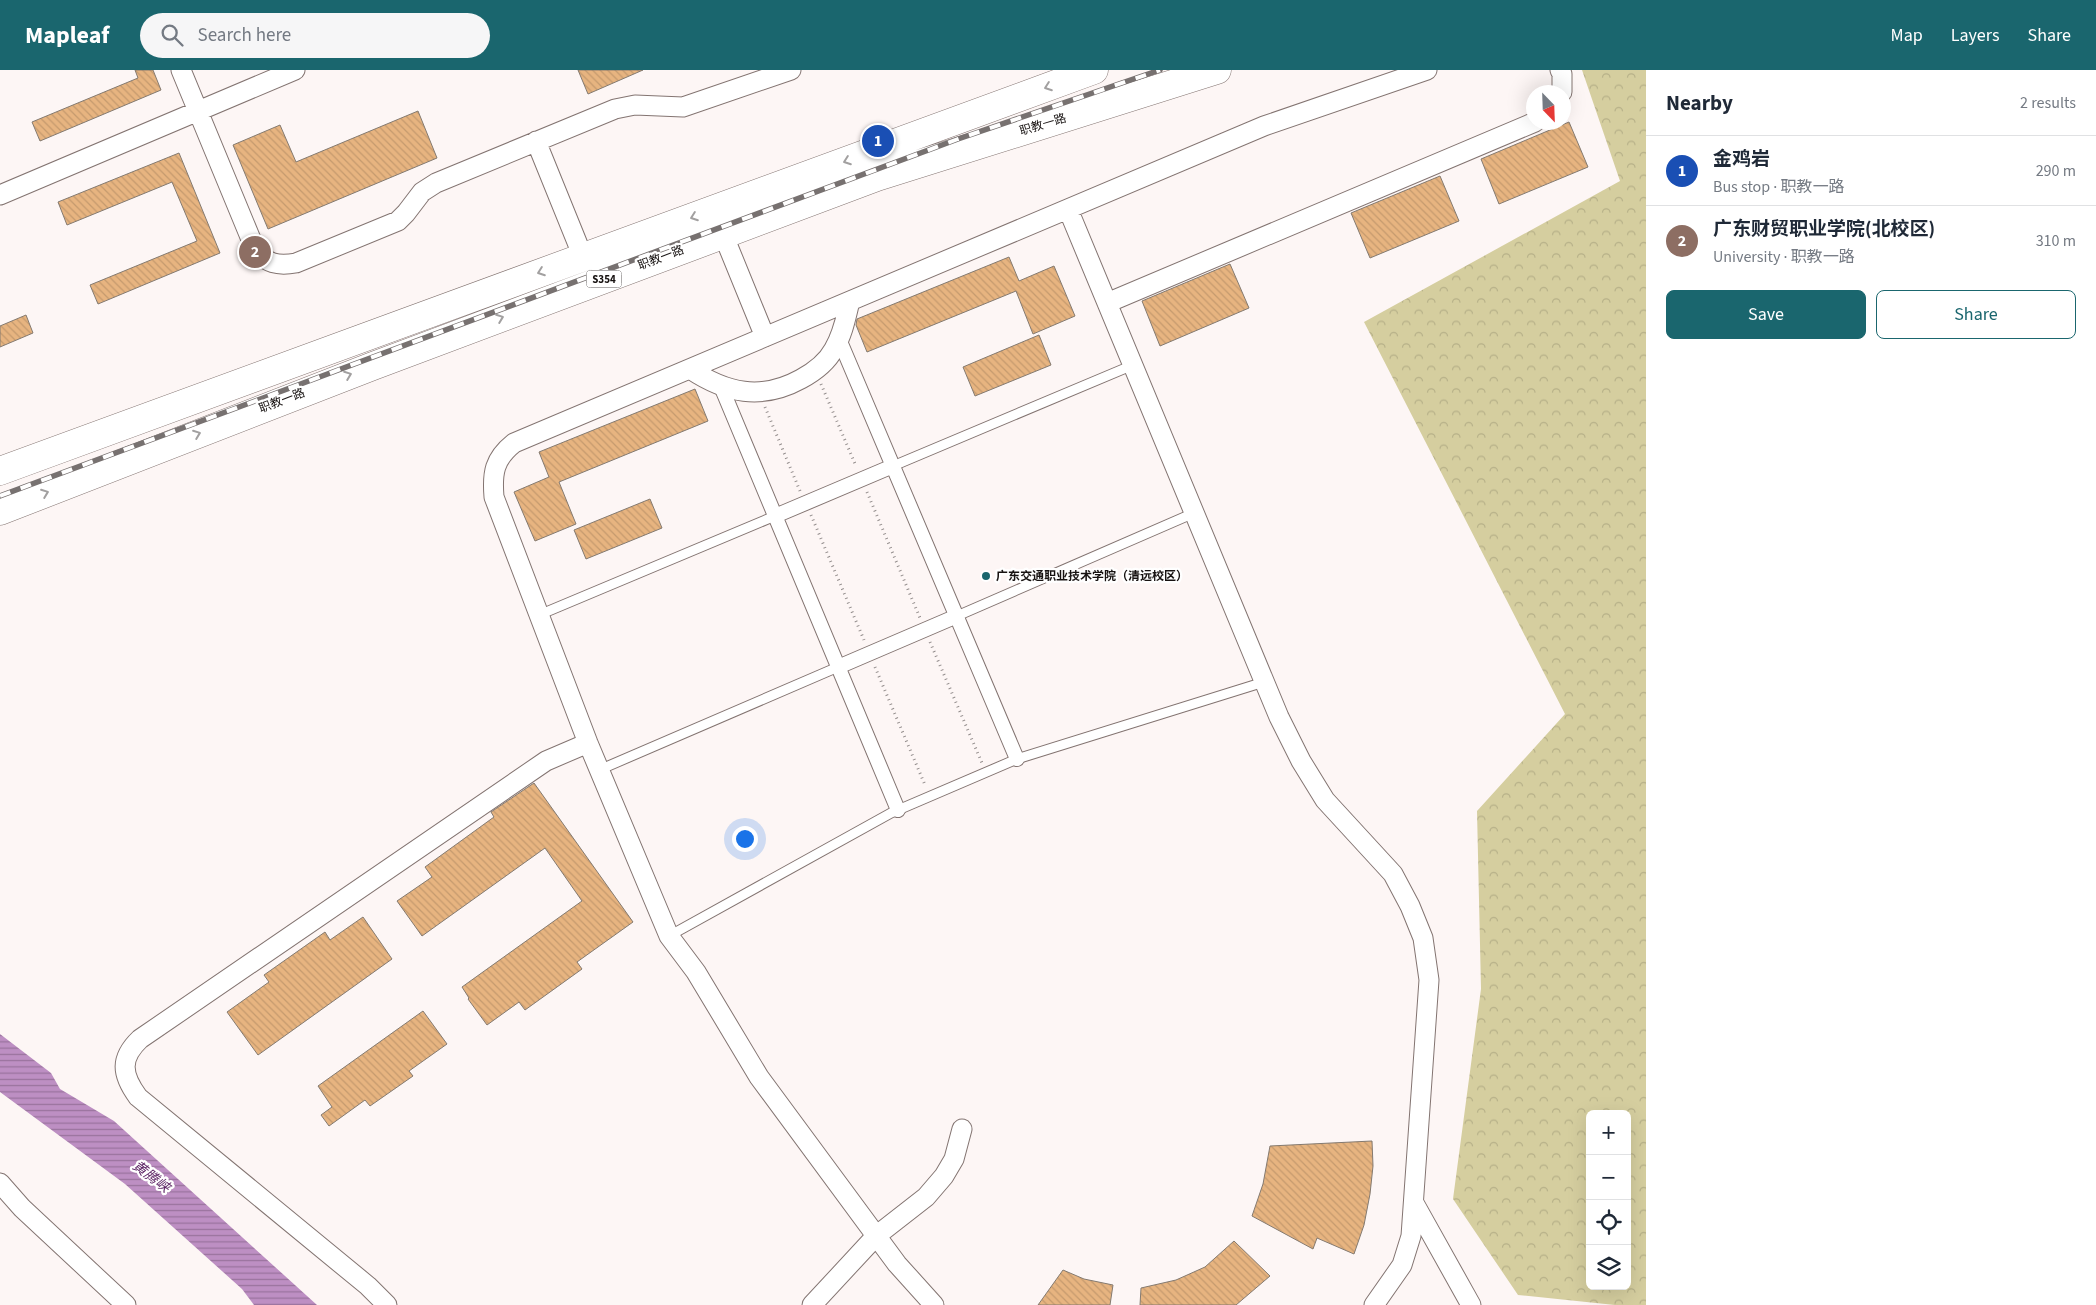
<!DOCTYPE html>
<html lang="en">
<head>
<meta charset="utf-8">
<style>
	:root { --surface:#fff; --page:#f6f6f7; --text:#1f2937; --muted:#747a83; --line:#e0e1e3; --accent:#1a666e }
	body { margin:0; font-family:"Source Sans 3","Noto Sans SC",sans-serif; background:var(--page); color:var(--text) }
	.controls { position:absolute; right:15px; bottom:15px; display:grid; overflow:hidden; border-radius:8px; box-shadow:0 5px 20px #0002 }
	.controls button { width:45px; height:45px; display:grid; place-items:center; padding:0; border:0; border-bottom:1px solid var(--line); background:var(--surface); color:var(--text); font:25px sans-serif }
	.compass { position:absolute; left:1526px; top:15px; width:45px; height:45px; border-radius:50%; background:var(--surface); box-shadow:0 5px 20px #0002; rotate:157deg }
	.you { position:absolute; left:744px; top:768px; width:18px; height:18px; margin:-12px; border:4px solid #fff; border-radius:50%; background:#1a73e8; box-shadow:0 0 0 8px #1a73e833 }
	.badge { display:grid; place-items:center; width:32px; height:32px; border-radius:50%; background:var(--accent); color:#fff; font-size:16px; font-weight:700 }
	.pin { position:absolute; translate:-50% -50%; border:2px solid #fff; box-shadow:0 1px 5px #0006 }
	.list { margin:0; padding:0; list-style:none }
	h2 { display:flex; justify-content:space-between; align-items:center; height:65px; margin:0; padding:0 20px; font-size:21px }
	h2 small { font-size:16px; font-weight:400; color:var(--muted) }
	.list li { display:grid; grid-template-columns:32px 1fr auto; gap:15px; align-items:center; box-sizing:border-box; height:70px; padding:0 20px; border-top:1px solid var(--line) }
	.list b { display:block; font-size:19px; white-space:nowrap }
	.list p { margin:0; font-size:16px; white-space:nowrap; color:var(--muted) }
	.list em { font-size:16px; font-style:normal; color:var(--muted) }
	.actions { display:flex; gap:10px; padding:15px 20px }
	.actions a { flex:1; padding:11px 0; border:1px solid var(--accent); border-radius:8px; text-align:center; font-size:18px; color:var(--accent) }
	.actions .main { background:var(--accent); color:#fff }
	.icon { flex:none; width:28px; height:28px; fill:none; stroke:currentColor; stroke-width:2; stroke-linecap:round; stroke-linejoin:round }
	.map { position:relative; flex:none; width:1646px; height:1235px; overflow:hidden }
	header { display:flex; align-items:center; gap:30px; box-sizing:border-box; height:70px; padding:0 25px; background:var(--accent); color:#fff }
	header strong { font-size:24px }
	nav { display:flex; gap:28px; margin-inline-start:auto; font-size:18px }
	.search { width:350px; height:45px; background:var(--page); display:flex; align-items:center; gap:12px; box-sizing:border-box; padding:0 18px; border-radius:28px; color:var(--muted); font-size:19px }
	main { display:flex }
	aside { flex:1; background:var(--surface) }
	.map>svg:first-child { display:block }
</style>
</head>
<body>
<header>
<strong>Mapleaf</strong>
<div class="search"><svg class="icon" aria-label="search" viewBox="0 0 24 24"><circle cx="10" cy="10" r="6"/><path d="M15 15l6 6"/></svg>Search here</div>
<nav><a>Map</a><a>Layers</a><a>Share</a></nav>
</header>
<main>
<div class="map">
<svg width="1646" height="1235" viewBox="0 0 1646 1235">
	<defs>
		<pattern id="forest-crowns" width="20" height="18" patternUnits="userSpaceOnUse" patternTransform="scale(1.25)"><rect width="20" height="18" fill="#d5ce9f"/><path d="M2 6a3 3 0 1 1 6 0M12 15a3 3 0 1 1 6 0" fill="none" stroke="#b6b088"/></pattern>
		<pattern id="water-rules" width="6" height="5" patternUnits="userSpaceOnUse" patternTransform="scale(1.25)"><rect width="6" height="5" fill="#bd8fc3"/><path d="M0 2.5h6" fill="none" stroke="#99739d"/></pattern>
		<pattern id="building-back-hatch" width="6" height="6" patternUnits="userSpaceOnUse" patternTransform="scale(1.25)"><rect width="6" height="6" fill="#e7b480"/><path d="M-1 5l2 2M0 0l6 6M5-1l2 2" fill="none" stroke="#c59a6e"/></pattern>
	</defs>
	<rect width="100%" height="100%" fill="#fdf6f5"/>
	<path fill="url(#forest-crowns)" fill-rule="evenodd" d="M1582,0H1646V1235H1615L1518,1225L1453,1129L1481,919L1477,741L1565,644L1364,252L1620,111ZM1590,1044H1627V1216H1590Z"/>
	<path fill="url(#water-rules)" d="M0,964L51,1003L60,1019L114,1051L317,1235H254L242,1219L125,1114L0,1022Z"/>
	<path fill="url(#building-back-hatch)" stroke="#847a70" d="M135,0H153L161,20L40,71L32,52L138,8Z
		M578,0H643L588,24Z
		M418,41L437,88L268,159L233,75L280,55L296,92Z
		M1569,52L1588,97L1499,134L1481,89Z
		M179,83L220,183L98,234L90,215L197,171L172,112L67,155L58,132Z
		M1440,106L1459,151L1370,188L1351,143Z
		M1009,187L1019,211L1054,196L1075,246L1033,264L1016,221L867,282L856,255L857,249Z
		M1230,194L1249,238L1160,276L1142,231Z
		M26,245L33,263L0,277V256Z
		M1039,265L1051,295L975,326L963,297Z
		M695,319L708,351L559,412L576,454L535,471L514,422L549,407L539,382Z
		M650,429L662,458L586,489L574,460Z
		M534,713L633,852L577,892L582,899L525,940L519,932L487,955L468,929L469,928L462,917L582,831L545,778L422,866L397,831L432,807L425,797L494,747L491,742Z
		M363,847L392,889L258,985L227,942L269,912L264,905L325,862L330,870Z
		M423,941L447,974L409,1001L413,1006L370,1036L365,1030L329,1056L321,1045L332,1037L318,1016Z
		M1372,1071L1373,1096L1370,1124L1364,1155L1354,1184L1317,1168L1313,1179L1252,1146L1263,1114L1270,1076Z
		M1234,1171L1270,1206L1236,1235H1140L1141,1218L1176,1210L1205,1197Z
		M1063,1200L1084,1209L1113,1215L1110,1235H1038Z"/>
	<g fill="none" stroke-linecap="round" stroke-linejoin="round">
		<g stroke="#837471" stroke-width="11">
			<path id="service" d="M893,396L1133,295
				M539,545L775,446
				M957,546L1194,443
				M599,700L838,597
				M669,866L891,743L1017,689L1264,612"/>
		</g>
		<g stroke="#837471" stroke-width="16">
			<path id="pedestrian" d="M839,269L1017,689
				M720,314L898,740
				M775,446L893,396
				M838,597L957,546"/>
		</g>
		<g stroke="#837471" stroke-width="21">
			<path id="minor" d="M181,0L255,179C266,194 278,196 296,193L398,151L406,143L422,122L436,113L615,39L635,35L683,37L791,0
				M1560,0L1562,4V22
				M536,71L583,187
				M0,125L295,0
				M1068,139L1279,647L1301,691L1325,730L1393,804L1410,836L1423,868L1429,910L1411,1166L1402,1195L1374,1235
				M723,164L765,267
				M1107,233L1535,52
				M690,299C726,323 761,331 801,309C814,302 827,292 834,279C843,264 846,247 850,231
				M0,1113L22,1138L126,1235
				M1414,1133L1471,1235
				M387,1235L368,1216L138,1027C121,1004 120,988 140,969L546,691L588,673
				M812,1235L876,1166L926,1127L944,1106L954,1089L962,1059
				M934,1235L897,1194L759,1007L696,902L669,866L588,673L494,427C492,403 494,389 514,373L1264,56L1427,0"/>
		</g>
		<g stroke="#837471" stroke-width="29">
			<path id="primary" d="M0,401L1094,0
				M0,441L373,296L877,107L1217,0"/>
		</g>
		<path stroke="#948e8d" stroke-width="3" stroke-dasharray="1 4" stroke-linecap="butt" d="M821,314L856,396
			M765,337L800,421
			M867,422L920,548
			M811,445L864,570
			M930,572L982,693
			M875,597L925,715"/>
		<use href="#service" stroke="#fff" stroke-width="9"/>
		<use href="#pedestrian" stroke="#fff" stroke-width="14"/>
		<use href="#minor" stroke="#fff" stroke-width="19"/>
		<use href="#primary" stroke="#fff" stroke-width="28"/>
		<g stroke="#777170" stroke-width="5.5">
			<path id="rail" d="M0,426L958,69L1160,0"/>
		</g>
		<use href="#rail" stroke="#fff" stroke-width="4" stroke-dasharray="11" stroke-linecap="butt"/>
	</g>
	<defs><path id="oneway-chevron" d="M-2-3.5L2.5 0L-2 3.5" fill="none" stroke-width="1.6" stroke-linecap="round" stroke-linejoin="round" transform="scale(1.25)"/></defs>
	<g stroke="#a2a0a0">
		<use href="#oneway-chevron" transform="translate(1048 17) rotate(160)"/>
		<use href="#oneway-chevron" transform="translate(847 91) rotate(160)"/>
		<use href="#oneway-chevron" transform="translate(694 147) rotate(160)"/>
		<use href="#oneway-chevron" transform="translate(541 202) rotate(160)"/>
		<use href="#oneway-chevron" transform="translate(500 248) rotate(-21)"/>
		<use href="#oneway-chevron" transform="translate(348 305) rotate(-21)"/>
		<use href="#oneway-chevron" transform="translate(197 364) rotate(-21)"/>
		<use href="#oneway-chevron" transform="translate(45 423) rotate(-21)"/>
	</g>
	<circle fill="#1a666e" stroke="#fff" stroke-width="2" cx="986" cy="506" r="5"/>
	<g text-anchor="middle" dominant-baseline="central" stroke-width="4.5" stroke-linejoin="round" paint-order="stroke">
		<rect fill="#fff" stroke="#5d5958" stroke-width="1" x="586.5" y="200.5" width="35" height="17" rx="4"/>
		<g font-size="11" font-weight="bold" fill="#171211">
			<text x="604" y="209">S354</text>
		</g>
		<g font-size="12" fill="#171211" stroke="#fff">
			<text transform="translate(1043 55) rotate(-17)">职教一路</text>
			<text transform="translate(661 188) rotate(-21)">职教一路</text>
			<text transform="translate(282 331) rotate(-21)">职教一路</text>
		</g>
		<g font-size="12" font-weight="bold" fill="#171211" stroke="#fff" text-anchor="start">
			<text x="996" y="506">广东交通职业技术学院（清远校区）</text>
		</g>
		<g font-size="14" font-style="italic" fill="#5e2666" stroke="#fff">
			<text transform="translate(151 1107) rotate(37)">黄腾峡</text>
		</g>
	</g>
</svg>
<div class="controls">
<button>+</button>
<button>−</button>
<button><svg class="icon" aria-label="locate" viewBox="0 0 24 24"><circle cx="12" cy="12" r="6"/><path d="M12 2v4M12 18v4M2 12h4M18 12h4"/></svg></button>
<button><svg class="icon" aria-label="layers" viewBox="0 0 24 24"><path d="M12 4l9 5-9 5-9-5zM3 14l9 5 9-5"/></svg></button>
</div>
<svg class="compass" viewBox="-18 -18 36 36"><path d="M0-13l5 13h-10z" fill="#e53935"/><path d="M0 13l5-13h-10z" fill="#747a83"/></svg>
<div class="you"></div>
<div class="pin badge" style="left:878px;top:71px;background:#1a4fb4">1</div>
<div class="pin badge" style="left:255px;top:182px;background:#8d6e63">2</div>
</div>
<aside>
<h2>Nearby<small>2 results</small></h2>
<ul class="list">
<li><span class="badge" style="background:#1a4fb4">1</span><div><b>金鸡岩</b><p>Bus stop · 职教一路</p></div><em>290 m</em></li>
<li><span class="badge" style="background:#8d6e63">2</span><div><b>广东财贸职业学院(北校区)</b><p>University · 职教一路</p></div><em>310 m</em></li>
</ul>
<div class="actions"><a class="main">Save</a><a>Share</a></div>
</aside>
</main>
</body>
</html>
